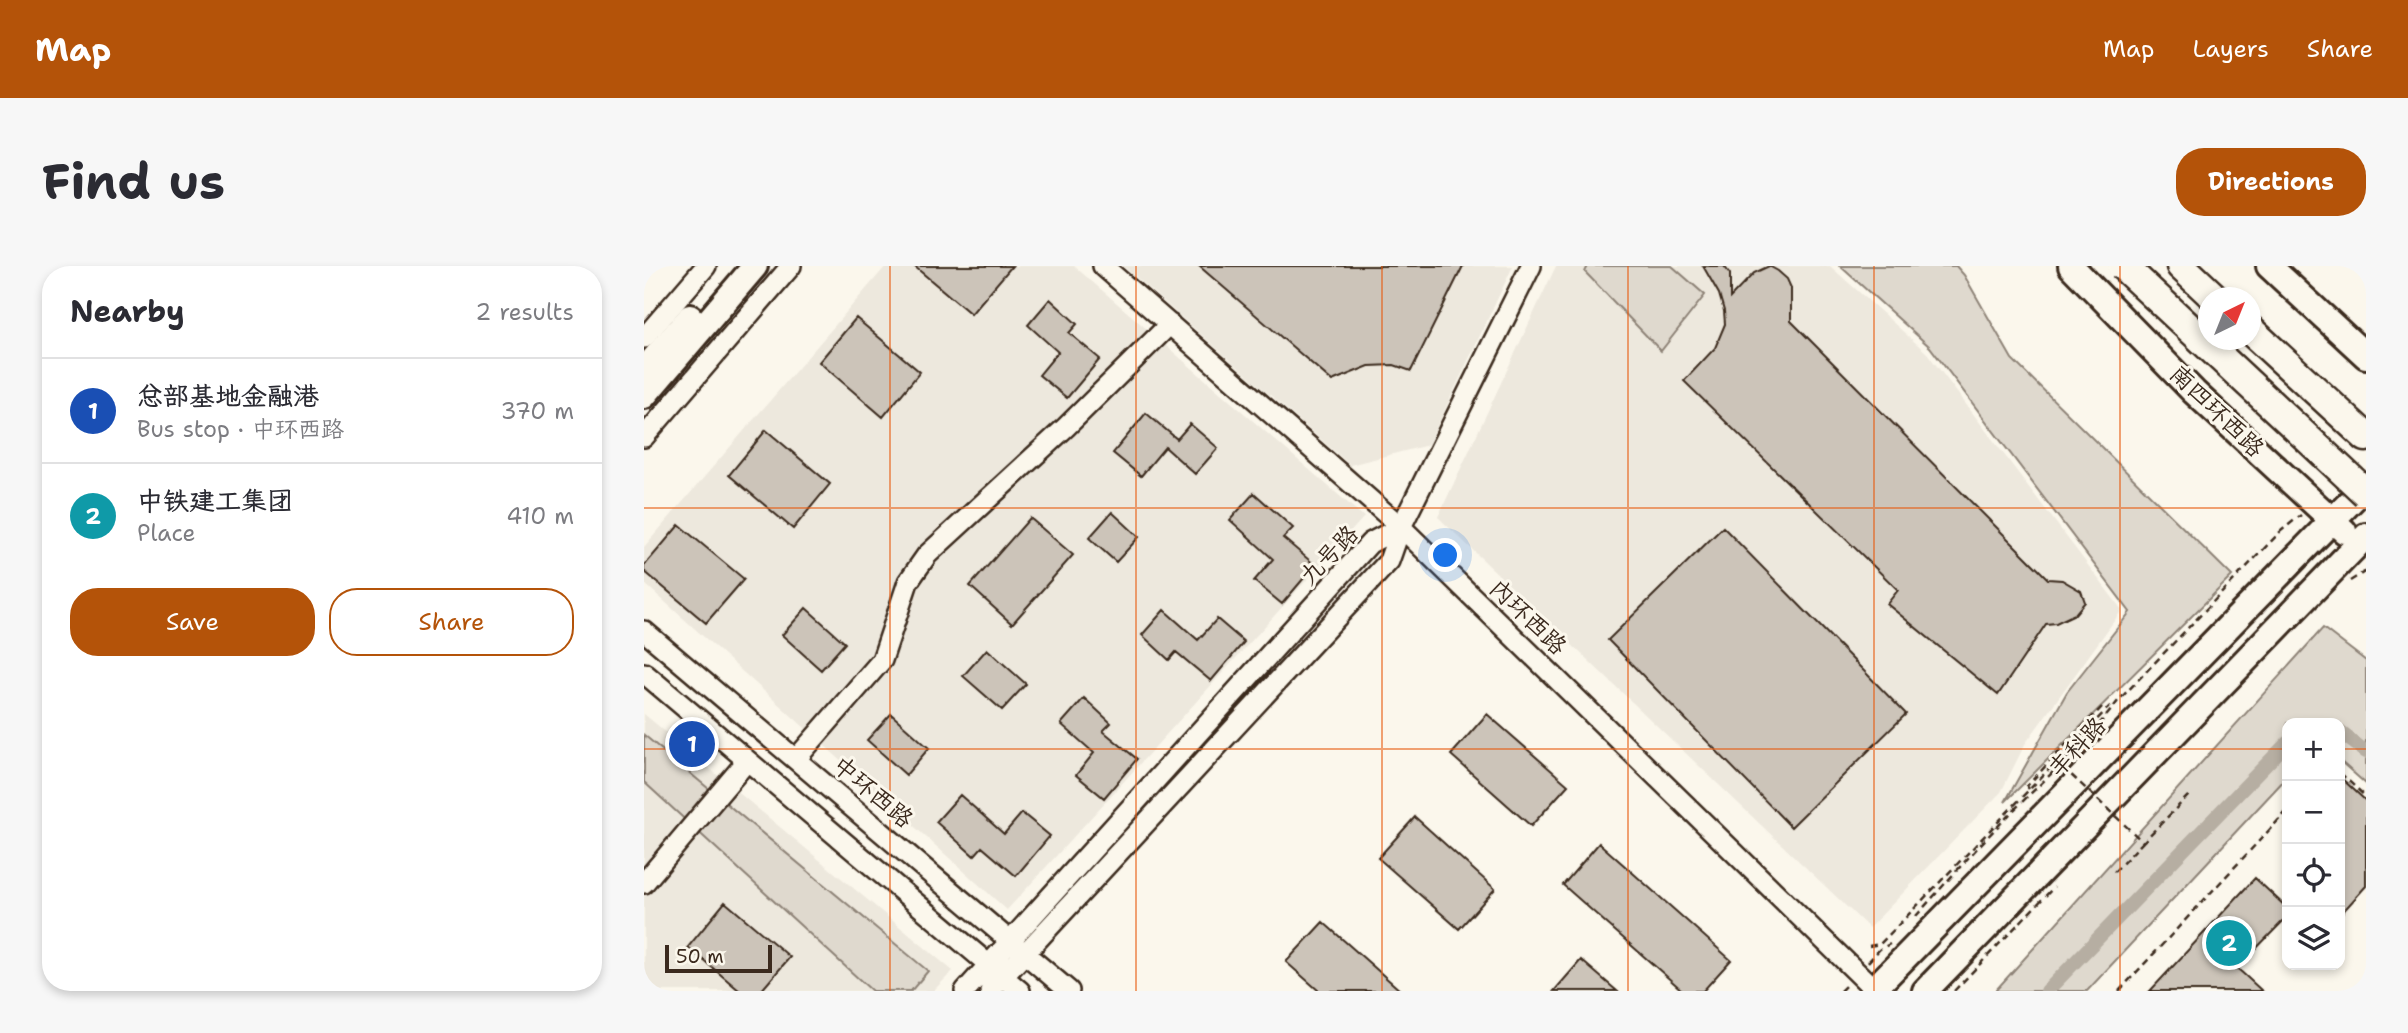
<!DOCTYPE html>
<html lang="en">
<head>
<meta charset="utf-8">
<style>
	:root { --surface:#fff; --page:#f7f7f7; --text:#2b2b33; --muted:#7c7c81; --line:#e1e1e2; --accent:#b45309 }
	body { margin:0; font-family:"Shantell Sans","LXGW WenKai TC",sans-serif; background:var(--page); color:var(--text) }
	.controls { position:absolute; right:21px; bottom:21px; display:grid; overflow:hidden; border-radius:14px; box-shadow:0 4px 10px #0003 }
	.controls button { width:63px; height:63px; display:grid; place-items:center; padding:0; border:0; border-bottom:2px solid var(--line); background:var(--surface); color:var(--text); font:35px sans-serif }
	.compass { position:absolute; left:1554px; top:21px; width:63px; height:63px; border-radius:50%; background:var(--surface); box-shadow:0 4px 10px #0003; rotate:43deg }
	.scale { position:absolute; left:21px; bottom:18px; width:107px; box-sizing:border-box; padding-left:7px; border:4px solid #3b2a1e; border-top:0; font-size:19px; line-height:24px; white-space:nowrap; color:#3b2a1e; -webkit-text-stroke:5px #fbf7ec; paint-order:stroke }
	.you { position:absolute; left:802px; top:290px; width:24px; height:24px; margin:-18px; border:5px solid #fff; border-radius:50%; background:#1a73e8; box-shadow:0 0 0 10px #1a73e833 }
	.badge { display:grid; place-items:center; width:46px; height:46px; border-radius:50%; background:var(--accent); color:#fff; font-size:23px; font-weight:700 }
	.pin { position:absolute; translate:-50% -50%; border:4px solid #fff; box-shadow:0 2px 7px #0006 }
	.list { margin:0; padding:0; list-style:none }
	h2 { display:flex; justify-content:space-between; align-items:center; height:91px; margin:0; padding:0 28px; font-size:30px }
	h2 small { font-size:23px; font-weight:400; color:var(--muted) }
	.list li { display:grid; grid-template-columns:46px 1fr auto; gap:21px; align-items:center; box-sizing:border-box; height:105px; padding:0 28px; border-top:2px solid var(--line) }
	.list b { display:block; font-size:26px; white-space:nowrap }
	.list p { margin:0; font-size:23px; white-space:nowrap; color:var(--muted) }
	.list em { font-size:23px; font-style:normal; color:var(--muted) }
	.actions { display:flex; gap:14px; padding:21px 28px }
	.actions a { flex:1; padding:16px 0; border:2px solid var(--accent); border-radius:28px; text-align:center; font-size:24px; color:var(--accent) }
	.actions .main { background:var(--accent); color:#fff }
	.icon { flex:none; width:38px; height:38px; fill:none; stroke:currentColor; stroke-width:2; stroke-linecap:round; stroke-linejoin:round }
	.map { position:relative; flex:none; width:1722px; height:725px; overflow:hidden; border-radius:28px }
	header { display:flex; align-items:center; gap:42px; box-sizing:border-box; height:98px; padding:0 35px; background:var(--accent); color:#fff }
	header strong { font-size:33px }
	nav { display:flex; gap:38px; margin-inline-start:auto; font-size:24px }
	.intro { display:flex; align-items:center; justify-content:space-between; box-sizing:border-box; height:168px; padding:0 42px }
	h1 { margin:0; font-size:49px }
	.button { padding:18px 32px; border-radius:28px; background:var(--accent); color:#fff; font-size:24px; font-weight:700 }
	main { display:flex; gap:42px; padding:0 42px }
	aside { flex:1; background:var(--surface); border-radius:28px; box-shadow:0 4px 10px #0003 }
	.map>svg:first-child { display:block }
</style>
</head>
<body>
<header>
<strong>Map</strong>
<nav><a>Map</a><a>Layers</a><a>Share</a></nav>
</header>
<div class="intro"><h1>Find us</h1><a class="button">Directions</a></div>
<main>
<aside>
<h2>Nearby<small>2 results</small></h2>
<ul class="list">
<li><span class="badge" style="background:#1a4fb4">1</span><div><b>总部基地金融港</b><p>Bus stop · 中环西路</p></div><em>370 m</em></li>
<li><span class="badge" style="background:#0f9aa8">2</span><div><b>中铁建工集团</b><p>Place</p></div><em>410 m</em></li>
</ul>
<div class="actions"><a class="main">Save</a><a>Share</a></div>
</aside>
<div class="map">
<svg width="1722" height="725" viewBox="0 0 1722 725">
	<rect width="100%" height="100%" fill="#fbf7ec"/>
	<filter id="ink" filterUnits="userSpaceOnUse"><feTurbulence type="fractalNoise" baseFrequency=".0143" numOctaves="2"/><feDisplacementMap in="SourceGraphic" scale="14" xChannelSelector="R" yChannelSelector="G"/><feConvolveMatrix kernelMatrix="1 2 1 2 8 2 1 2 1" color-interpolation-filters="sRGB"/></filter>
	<g filter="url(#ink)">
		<path fill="#ede8dd" d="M242,0H430L720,251L363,644L0,317V281Z
			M479,0H869L784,179L706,199Z
			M912,0H1186L1283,87L1478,344L1381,478L1357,526L1225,662L794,251Z
			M0,448L309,705L289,725H0Z"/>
		<path fill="#dfd9ce" stroke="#8d8276" stroke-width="2" d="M944,0H1028L1061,29L1017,85L941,6Z
			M1196,0H1312L1320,9L1368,93L1588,310L1361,536L1423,426L1486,346L1286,81Z
			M1679,362L1722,395V518L1696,495V457H1643V511L1443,725H1351Z
			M0,469L284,705L267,725H228L0,516Z"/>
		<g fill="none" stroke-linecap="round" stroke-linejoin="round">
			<path stroke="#b6aea2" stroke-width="14" d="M1696,466L1722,486
				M1403,725L1643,477"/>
		</g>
		<path fill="#ccc4b9" stroke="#3b2a1e" stroke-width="2" d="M270,0H368L327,48Z
			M555,0H819L767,105L750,99L725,100L688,115Z
			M1059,0H1080L1086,8V32L1110,7L1125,0L1134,5L1143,13L1147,22V55L1404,313L1418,314L1437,325L1441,336L1431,348L1412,357L1402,358L1354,429L1243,338L1254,324L1040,115L1071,82L1081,58L1080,45L1075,28Z
			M406,33L433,58L425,67L456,93L423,132L395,109L414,86L384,59Z
			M212,52L276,106L239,151L175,96Z
			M502,147L533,173L546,158L574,182L551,208L521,181L497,210L469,187Z
			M122,164L186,218L149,263L85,209Z
			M610,227L649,262L639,272L671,299L638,338L610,315L629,293L586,254Z
			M468,246L495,271L472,296L445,272Z
			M386,252L429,289L368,358L326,320Z
			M35,259L100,313L62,357L0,305V300Z
			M1079,261L1262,448L1147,561L964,374Z
			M162,342L201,377L177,404L138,369Z
			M520,344L554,374L573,353L600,376L567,415L532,386L525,394L498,369Z
			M343,383L382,418L358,444L319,410Z
			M440,432L467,457L459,465L493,493L460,532L432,509L450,487L417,458Z
			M247,448L285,482L262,509L223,474Z
			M843,448L924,519L887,560L807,489Z
			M1696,511L1722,535V620L1696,649Z
			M316,529L360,568L378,547L406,570L372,610L338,581L330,590L292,556Z
			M771,551L851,623L815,663L734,592Z
			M955,577L1087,694L1059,725H1039L919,619Z
			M1611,612L1643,642V651L1593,702L1618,725H1506Z
			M81,636L146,691L117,725H96L44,681Z
			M679,656L757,725H675L642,696Z
			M937,694L973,725H910Z"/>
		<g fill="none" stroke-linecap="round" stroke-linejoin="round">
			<g stroke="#3b2a1e" stroke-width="24">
				<path id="minor" d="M459,0L757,261L1230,723
					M0,72L62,0
					M0,171L147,0
					M0,365L425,725
					M0,407L376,725
					M152,493L238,394L264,316L283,289L422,161L526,58
					M0,617L103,495
					M321,725L726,277L757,261
					M346,725L745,295L757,261L887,0"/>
			</g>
			<g stroke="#3b2a1e" stroke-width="30">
				<path id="major" d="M1427,0L1550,126L1700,265
					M1625,0L1722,90
					M0,104L46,51
					M0,130L111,0
					M1228,725L1722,220
					M1281,725L1722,270"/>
			</g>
			<g stroke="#3b2a1e" stroke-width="33">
				<path id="highway" d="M1537,0L1571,32
					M1606,64L1722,171"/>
			</g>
			<path stroke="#3b2a1e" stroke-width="2.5" stroke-dasharray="7 5" stroke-linecap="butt" d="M1706,315L1722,305
				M1696,507L1722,531
				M1385,523L1383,520L1409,492
				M1470,606L1499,576
				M1272,650C1302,617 1331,583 1363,551C1400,513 1441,479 1474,435L1637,265L1657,249
				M1225,680L1236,678L1467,439
				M1224,696L1236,683L1246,678
				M1196,725L1203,718
				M1310,725L1410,621
				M1475,725L1643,545"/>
			<use href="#minor" stroke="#fbf7ec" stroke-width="19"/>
			<use href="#major" stroke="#fbf7ec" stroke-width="24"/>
			<use href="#highway" stroke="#fbf7ec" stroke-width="28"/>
			<g stroke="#3b2a1e" stroke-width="33" stroke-linecap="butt">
				<path id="highway-bridge" d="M1479,0L1722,227"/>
			</g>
			<path stroke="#3b2a1e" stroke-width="2.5" stroke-dasharray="7 5" stroke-linecap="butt" d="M1458,441L1409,492L1499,576L1545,529"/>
			<use href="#highway-bridge" stroke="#fbf7ec" stroke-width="28"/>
		</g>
	</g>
	<path fill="none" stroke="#e8590c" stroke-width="2" stroke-opacity="0.55" d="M246,0V725M492,0V725M738,0V725M984,0V725M1230,0V725M1476,0V725M0,242H1722M0,483H1643M1696,483H1722"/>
	<g text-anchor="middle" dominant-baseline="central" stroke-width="6" stroke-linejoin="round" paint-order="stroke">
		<g font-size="24" fill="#3b2a1e" stroke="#fbf7ec">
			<text transform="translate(1573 145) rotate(44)">南四环西路</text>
			<text transform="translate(685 289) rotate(-46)">九号路</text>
			<text transform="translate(884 351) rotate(44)">内环西路</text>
			<text transform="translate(1433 481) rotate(-47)">丰科路</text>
			<text transform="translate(229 526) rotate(40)">中环西路</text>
		</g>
	</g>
</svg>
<div class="controls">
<button>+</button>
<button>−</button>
<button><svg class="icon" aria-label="locate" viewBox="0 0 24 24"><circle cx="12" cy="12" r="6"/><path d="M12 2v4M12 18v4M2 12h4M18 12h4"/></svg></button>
<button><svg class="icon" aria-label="layers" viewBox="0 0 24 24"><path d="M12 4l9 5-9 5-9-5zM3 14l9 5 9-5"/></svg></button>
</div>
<svg class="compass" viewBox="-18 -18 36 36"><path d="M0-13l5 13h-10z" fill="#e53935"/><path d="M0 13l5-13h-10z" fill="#7c7c81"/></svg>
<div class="scale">50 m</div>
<div class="you"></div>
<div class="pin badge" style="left:48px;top:478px;background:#1a4fb4">1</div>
<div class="pin badge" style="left:1585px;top:677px;background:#0f9aa8">2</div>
</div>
</main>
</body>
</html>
